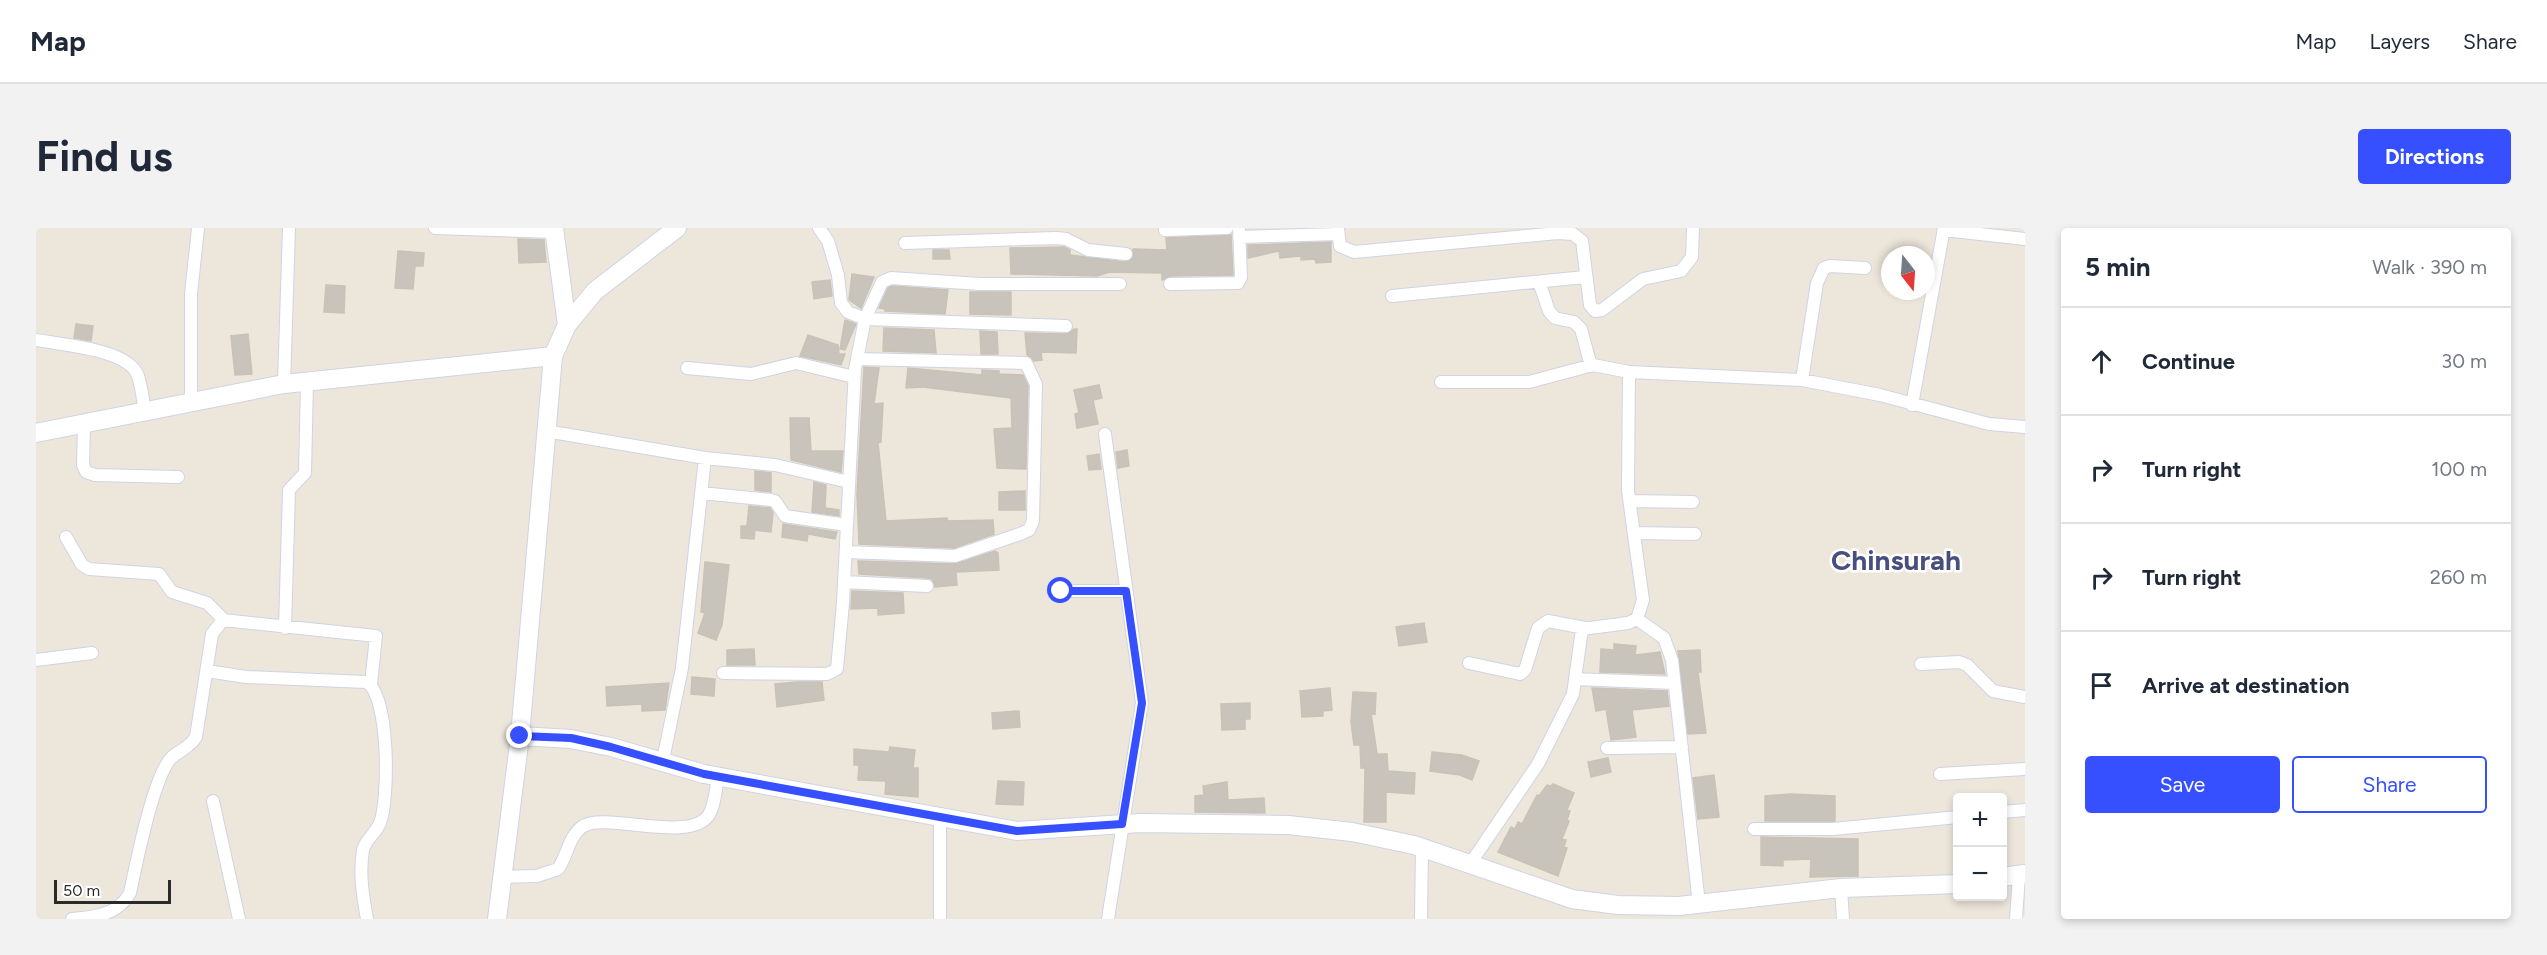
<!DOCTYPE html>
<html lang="en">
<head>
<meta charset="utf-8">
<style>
	:root { --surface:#fff; --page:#f2f2f3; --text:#1f2937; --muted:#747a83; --line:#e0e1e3; --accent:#364fff }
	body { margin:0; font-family:Figtree,sans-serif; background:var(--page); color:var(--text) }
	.controls { position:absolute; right:18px; bottom:18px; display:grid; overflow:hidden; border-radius:6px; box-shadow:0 3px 9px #0003 }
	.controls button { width:54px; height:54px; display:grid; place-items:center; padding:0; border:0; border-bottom:2px solid var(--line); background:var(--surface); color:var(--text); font:30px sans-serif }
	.compass { position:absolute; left:1845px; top:18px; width:54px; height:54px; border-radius:50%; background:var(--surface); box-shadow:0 3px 9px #0003; rotate:163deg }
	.scale { position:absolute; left:18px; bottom:15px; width:117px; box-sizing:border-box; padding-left:6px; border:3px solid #2a2a2a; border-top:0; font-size:16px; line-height:21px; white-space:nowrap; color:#2a2a2a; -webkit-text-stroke:4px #fff; paint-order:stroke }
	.stop { position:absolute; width:18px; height:18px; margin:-14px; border:4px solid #364fff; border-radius:50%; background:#fff }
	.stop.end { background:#364fff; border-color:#fff; box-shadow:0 2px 6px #0008 }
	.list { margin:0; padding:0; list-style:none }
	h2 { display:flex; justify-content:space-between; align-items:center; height:78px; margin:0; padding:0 24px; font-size:26px }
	h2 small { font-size:20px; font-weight:400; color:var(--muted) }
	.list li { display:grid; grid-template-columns:39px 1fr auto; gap:18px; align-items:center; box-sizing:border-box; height:108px; padding:0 24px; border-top:2px solid var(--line) }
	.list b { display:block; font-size:22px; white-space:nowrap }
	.list em { font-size:20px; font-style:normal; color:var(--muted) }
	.actions { display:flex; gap:12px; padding:18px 24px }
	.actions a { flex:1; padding:14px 0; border:2px solid var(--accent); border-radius:6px; text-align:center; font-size:21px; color:var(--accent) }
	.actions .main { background:var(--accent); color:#fff }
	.icon { flex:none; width:33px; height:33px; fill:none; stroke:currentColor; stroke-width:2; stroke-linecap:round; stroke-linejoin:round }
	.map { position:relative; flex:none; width:1989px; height:691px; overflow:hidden; border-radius:6px }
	header { display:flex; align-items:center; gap:36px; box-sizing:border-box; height:84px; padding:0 30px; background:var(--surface); border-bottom:2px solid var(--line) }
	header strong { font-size:28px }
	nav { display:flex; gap:33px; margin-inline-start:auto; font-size:21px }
	.intro { display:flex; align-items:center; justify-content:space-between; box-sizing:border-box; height:144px; padding:0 36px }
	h1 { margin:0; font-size:42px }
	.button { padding:15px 27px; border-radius:6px; background:var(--accent); color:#fff; font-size:21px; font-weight:700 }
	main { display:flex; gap:36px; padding:0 36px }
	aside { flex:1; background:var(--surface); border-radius:6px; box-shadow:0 3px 9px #0003 }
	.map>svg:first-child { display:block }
</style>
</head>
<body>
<header>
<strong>Map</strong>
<nav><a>Map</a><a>Layers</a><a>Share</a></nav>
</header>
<div class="intro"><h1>Find us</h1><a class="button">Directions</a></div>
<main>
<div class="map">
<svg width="1989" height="691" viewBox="0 0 1989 691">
	<rect width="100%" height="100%" fill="#ede6db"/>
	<path fill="#c8c3bb" stroke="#c8c3b5" stroke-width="1.5" d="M1195,7L1197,47L1134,48L1126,52V45L1074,44L1061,48L975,46L974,20L1028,19L1034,22V27L1090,34L1097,30V21L1131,22L1130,10Z
		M482,11L508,12L510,34L483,35Z
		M1295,14V34L1280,35L1279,31L1265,32V28L1244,30L1243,23L1212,30V17Z
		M897,22H913L914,31H897Z
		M362,23L388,25L387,38H379L377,61L359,60Z
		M816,46L838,49L825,80L813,72Z
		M794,52L796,68L778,71L776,54Z
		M290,57L309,58L308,85L288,84Z
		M856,58L912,62L909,86L849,83V81L843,80L852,60Z
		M934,64H975V87L934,86Z
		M809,92L820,96L809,122L804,121Z
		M40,96L57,98L55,113L38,110Z
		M848,100L898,102L900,125L847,123Z
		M1038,101H1041L1040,125L1005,124L1006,132L998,133L991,127L989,105L1030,106Z
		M944,103L961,104L962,126H945Z
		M212,106L216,146L199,147L195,108Z
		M772,107L802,117L803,126H809L805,137L764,128Z
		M828,139L843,140L838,176L847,175L845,214L842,215L850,293L911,290L912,293L957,292L958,306L918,320L823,316L821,266Z
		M872,140L946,147V142L963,143V146L987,147L992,158L990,241L961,240L958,201L976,200L975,170L887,159L870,160Z
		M1063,157L1066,170L1057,172L1062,196L1041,200L1039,186L1043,185L1038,162Z
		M754,190H773L775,223H807L805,244L755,232Z
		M1091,222L1093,238L1082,240L1080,224Z
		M1063,226L1065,241L1053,242L1051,228Z
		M719,243L735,245V264L719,262Z
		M778,254L790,257L789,280L803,282V288L776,284Z
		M989,263V282H963V264Z
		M713,278L734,280L737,285L735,304L719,302L718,311L705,310V298H711Z
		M747,296L801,304L799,311L772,306L771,313L746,309Z
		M959,323L962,325L963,342L920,344L921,357L899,359L896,351L891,350L823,346L822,333L919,336Z
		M669,334L693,337L686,397L680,412L662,405L669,385L665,384Z
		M816,363L867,365L868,385L842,387V380L815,381Z
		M1388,395L1391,414L1363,418L1360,399Z
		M1578,416L1600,418L1599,427L1624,424L1629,446L1564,444L1565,421L1578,422Z
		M718,421L719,437H691V422Z
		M1664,422L1665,444H1662L1670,505L1652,506L1642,423Z
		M656,449L679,451L678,468L655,466Z
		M761,454H786L788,472L741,479L739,456Z
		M633,455L629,482L606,483V476L571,478L570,459Z
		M1294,460L1296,482L1287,483V488L1266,489L1264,463Z
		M1556,460L1631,463L1633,478L1596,482L1600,509L1575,512L1570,481L1560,483Z
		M1317,464L1340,465L1339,486L1335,485L1341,526H1351L1352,543L1379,545L1378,566L1350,564V594H1328L1329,540H1325L1324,517H1318L1315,494Z
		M1214,475V491H1209V501L1186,502L1185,476Z
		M983,483L984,499L957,501L956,485Z
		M854,519L879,522L877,540H882V569L849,566L850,553L822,552L823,537H818V521L853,524Z
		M1396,524L1426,527L1443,533L1436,552L1424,547L1394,543Z
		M1572,530L1575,544L1555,549L1552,534Z
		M1678,547L1683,589L1662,591L1657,550Z
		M962,553L988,554L987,577L960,576Z
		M1191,554L1192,572L1228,570L1229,585L1159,584V568L1168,567L1167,558Z
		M1517,556L1538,565L1531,582L1534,583L1531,592L1533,593L1526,611L1530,612L1528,619L1531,620L1522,648L1462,624L1475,599L1479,601L1482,594L1486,596L1501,567L1503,568L1511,557L1515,558Z
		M1754,566L1799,568V593H1729V568Z
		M1725,609L1822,611V648L1774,649L1775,631L1747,632V638L1725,637Z"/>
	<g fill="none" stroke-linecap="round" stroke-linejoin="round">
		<g stroke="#d0d3e4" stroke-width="14">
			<path id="street" d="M399,0L519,4
				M783,0L792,13L802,47L805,75L812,84L829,91L1030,98
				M1302,0L1304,18L1318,24L1522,5L1537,6L1546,13L1554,77L1559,83L1566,82L1607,51L1645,43L1656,29L1657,0
				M1129,2L1191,0
				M1908,2L1989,11
				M1203,9L1302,6
				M869,15L1020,10L1030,11L1052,22L1090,26
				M1503,54L1513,83L1519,90L1538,94L1545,101L1555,138
				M1134,56L1202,55L1205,49L1203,0
				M1356,68L1549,49
				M0,112C26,117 93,121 102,148C106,160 107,173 109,185
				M651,140L715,146L760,135L818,149
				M1766,152L1781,55L1788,40L1794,38L1829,40
				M1405,154H1493L1557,137L1593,144
				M248,156L253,0
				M155,176V66L162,0
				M1876,177L1908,0
				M48,197L47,237L50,244L59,247L142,249
				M510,203L669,230L739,237L813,254
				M1069,206L1106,475L1072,691
				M665,265L735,272L739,273L749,288L811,297
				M1594,273L1657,274
				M1598,305L1659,306
				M30,309L46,337L53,341L123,346L136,364L171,375L189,393
				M810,324L919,328L984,306L993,302L997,293L1000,156L990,135L821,131
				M808,354L891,358
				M1025,363H1090
				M1601,391L1607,372L1592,263L1593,144L1766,152L1844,167L1953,196L1989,199
				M249,400L253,262L269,245L271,154
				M0,432L56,425
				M1433,435L1484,446L1489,442L1502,400L1512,393L1549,400
				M1885,436L1923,434L1931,437L1957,463L1989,469
				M171,443L210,449L330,454C354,466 353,572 344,595C340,605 329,612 327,622C323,645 327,669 331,691
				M687,445L791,446L801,441L807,375L819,141L829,91L846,54L855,50L944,56H1084
				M1539,451L1638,455
				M1571,520L1646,519
				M627,532L646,440L669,230
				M1904,546L1989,541
				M177,573L203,691
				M1966,584L1989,582
				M1718,601H1797L1922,589
				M1434,636L1502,536L1537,466L1546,401L1592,395L1601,391L1628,410L1636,432L1663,676
				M467,649L501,648L522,641C532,627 532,609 547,598C570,584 652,615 672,588C679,578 680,560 682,548
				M1805,660L1807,691
				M36,691C59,689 82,687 94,665C100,636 117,550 135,530C144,522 153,520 160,509L176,406L187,392L340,408L335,456
				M904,691V589
				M1385,691L1386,620
				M1980,691L1983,647"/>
		</g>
		<g stroke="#d0d3e4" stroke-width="20">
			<path id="secondary" d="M518,0L531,97
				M0,205L248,156L517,128
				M484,508L535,511L575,519L668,546L981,603L1104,595L1252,597L1316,604L1378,617L1536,671L1582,677L1643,678L1805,660L1922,656
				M1966,649L1989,646
				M461,691L484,508L517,128L531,97L559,63L641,0"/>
		</g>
		<use href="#street" stroke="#fff" stroke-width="12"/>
		<use href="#secondary" stroke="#fff" stroke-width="18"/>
	</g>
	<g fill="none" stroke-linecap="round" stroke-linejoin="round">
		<path stroke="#364fff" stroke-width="8" d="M484,508L535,510L575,519L668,546L981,603L1086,596L1106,475L1090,363H1025"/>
	</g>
	<g text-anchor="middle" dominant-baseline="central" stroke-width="5" stroke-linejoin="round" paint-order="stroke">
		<g font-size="28" font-weight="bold" fill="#484e7d" stroke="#fff">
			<text x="1860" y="332">Chinsurah</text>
		</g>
	</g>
</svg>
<div class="controls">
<button>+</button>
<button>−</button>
</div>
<svg class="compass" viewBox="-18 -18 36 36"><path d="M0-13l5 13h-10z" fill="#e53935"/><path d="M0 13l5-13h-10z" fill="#747a83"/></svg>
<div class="scale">50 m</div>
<div class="stop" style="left:1025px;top:363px"></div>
<div class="stop end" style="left:484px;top:508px"></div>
</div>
<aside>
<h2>5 min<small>Walk · 390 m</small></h2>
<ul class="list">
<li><svg class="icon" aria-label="ahead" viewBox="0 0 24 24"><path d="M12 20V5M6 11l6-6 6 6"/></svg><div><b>Continue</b></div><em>30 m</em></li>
<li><svg class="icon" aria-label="right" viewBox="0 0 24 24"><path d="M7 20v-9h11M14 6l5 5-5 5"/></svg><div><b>Turn right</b></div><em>100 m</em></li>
<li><svg class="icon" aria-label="right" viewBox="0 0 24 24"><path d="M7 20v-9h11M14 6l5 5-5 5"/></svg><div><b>Turn right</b></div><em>260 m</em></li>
<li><svg class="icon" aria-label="arrive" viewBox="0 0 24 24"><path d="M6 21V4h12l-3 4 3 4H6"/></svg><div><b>Arrive at destination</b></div></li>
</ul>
<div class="actions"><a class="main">Save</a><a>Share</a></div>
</aside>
</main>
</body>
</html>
